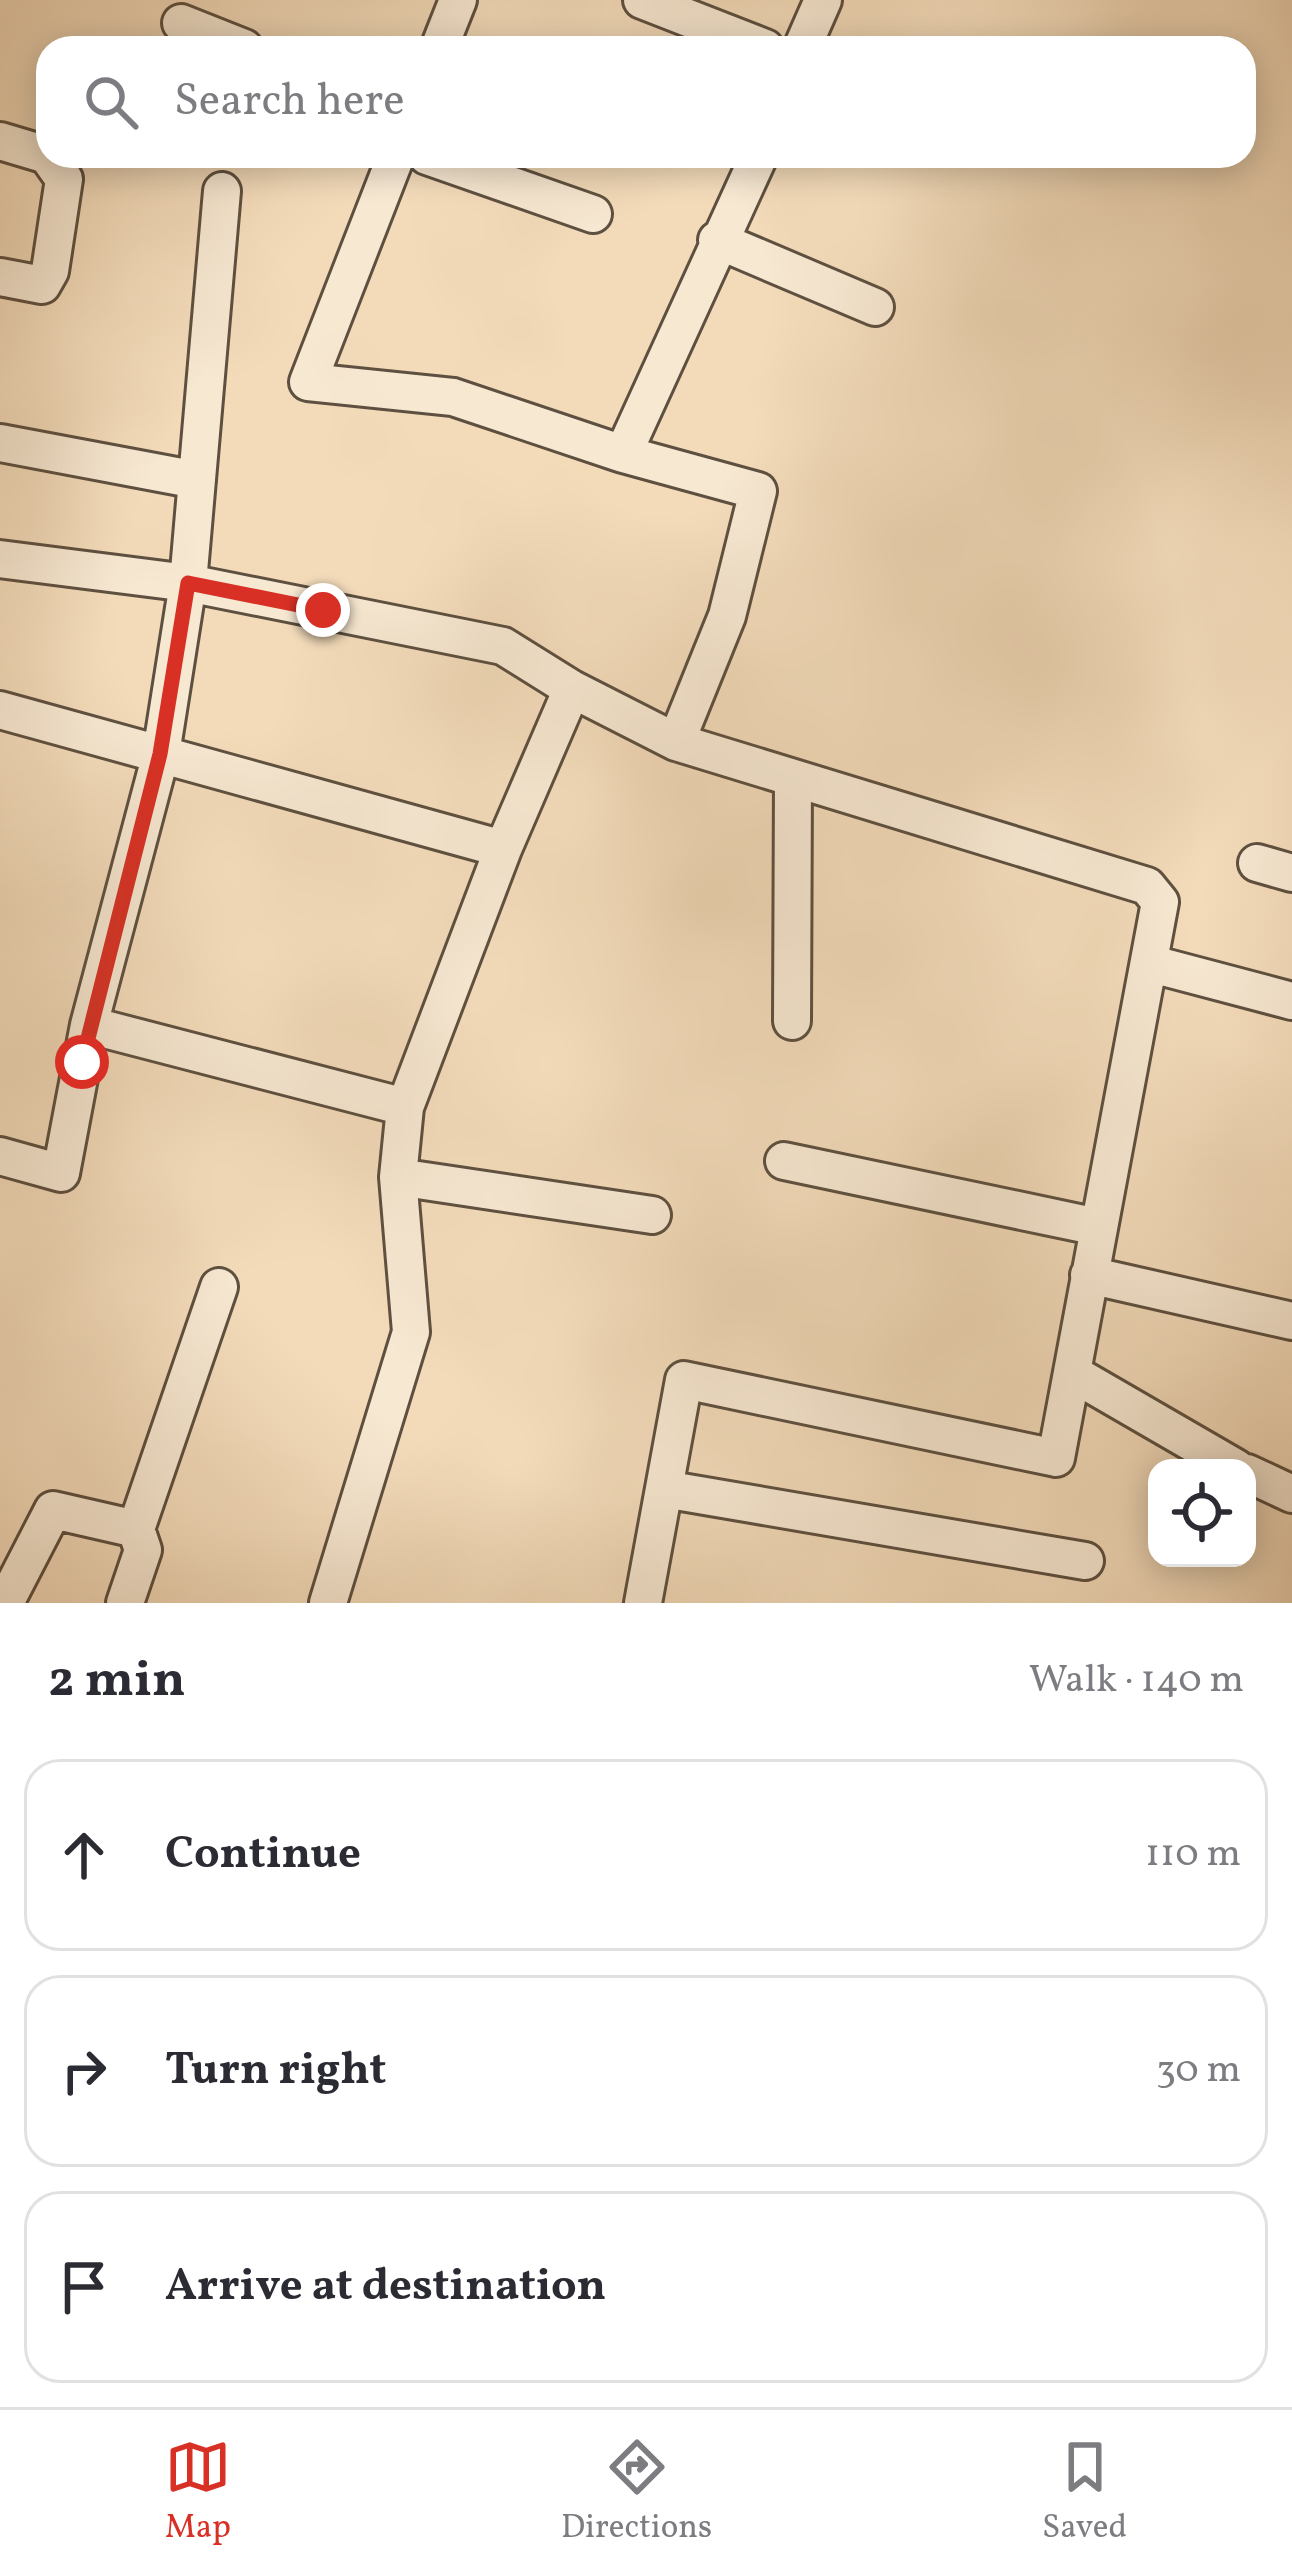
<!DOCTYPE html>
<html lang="en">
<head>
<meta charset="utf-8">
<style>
	:root { --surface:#fff; --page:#f2f2f3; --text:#2b2b33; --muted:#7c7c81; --line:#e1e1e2; --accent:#d93025 }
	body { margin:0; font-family:Vollkorn,serif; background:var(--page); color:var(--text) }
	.controls { position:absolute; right:36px; bottom:36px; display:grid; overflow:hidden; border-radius:24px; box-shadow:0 6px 30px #0003 }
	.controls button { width:108px; height:108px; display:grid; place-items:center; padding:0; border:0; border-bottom:3px solid var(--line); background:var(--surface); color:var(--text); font:60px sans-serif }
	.stop { position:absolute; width:36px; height:36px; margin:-27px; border:9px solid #d93025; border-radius:50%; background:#fff }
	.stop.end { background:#d93025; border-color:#fff; box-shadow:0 3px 12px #0008 }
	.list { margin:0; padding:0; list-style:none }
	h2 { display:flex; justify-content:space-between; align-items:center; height:156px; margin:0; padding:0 48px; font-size:51px }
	h2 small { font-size:39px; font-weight:400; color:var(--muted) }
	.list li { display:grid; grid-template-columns:78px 1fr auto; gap:36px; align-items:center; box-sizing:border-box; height:192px; margin:0 24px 24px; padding:0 24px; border:3px solid var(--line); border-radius:36px }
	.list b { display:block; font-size:45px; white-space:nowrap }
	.list em { font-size:39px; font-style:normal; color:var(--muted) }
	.icon { flex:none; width:66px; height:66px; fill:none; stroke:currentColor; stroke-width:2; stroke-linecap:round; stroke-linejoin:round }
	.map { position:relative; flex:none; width:1292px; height:1603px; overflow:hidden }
	.search { position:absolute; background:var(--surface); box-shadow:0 6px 30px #0003; left:36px; right:36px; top:36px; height:132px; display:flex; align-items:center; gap:30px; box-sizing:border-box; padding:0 42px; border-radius:36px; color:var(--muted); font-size:45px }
	.sheet { height:804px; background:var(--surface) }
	nav { display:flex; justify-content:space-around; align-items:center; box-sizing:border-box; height:168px; border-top:3px solid var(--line); background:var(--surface); font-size:33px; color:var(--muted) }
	nav a { display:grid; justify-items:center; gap:6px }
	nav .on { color:var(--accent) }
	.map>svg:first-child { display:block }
</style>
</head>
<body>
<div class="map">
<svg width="1292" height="1603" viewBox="0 0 1292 1603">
	<rect width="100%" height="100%" fill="#f3dbba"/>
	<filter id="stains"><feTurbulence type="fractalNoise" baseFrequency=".00167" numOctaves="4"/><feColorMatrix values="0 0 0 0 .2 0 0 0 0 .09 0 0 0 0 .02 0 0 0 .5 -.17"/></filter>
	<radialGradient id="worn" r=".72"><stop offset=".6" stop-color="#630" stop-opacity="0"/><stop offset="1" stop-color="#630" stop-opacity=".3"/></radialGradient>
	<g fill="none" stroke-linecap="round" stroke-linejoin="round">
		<g stroke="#5e5040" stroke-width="42">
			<path id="street" d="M642,0L765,48
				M181,23L244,48
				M439,48L458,0
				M802,48L823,0
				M0,141L47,155L64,179L50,271L42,285L0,277
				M396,156L308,382L453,397L623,454
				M427,156L593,214
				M717,240L875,307
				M0,443L197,480
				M0,559L188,583L503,646L572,689L676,742L1147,886L1160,902L1056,1458L684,1380L643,1603
				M0,710L503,849
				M676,742L727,616L758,491L623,454L759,156
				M1257,863L1292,873
				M1152,964L1292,1001
				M792,1021L793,780
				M89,1025L405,1107
				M0,1156L61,1173L89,1025L161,754L188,583L222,191
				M784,1161L1098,1227
				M398,1177L652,1215
				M1089,1275L1292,1321
				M1072,1373L1236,1468
				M1247,1473L1292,1494
				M664,1489L1085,1561
				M5,1603L53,1510L136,1529
				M125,1603L143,1550L136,1529L219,1287
				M328,1603L411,1332L398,1177L405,1107L503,849L572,689"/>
		</g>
		<use href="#street" stroke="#f7e8d2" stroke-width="36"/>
	</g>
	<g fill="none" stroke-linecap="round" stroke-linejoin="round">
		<path stroke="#d93025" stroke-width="15" d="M82,1062L160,754L188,583L323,610"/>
	</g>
	<rect width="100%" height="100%" filter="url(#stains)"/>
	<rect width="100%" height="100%" fill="url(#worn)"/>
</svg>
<div class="controls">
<button><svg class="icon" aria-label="locate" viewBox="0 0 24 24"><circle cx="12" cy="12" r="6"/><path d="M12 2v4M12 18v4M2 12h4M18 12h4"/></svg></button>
</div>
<div class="stop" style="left:82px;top:1062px"></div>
<div class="stop end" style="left:323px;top:610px"></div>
<div class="search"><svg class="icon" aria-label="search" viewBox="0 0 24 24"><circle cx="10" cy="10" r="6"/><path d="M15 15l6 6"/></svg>Search here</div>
</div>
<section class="sheet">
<h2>2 min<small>Walk · 140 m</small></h2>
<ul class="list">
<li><svg class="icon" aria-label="ahead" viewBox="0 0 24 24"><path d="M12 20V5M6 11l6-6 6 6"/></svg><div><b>Continue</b></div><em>110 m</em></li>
<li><svg class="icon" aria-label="right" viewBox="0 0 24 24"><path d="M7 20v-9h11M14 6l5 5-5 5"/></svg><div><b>Turn right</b></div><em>30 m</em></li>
<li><svg class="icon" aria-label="arrive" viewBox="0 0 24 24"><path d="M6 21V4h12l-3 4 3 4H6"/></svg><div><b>Arrive at destination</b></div></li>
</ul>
</section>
<nav>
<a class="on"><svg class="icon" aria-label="map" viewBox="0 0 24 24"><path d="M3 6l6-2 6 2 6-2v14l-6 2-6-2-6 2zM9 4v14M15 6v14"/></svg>Map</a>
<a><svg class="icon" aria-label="directions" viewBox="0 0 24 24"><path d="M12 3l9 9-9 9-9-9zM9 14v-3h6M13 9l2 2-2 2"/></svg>Directions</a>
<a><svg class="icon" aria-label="saved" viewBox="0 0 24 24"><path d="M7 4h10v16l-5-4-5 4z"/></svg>Saved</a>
</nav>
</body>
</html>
